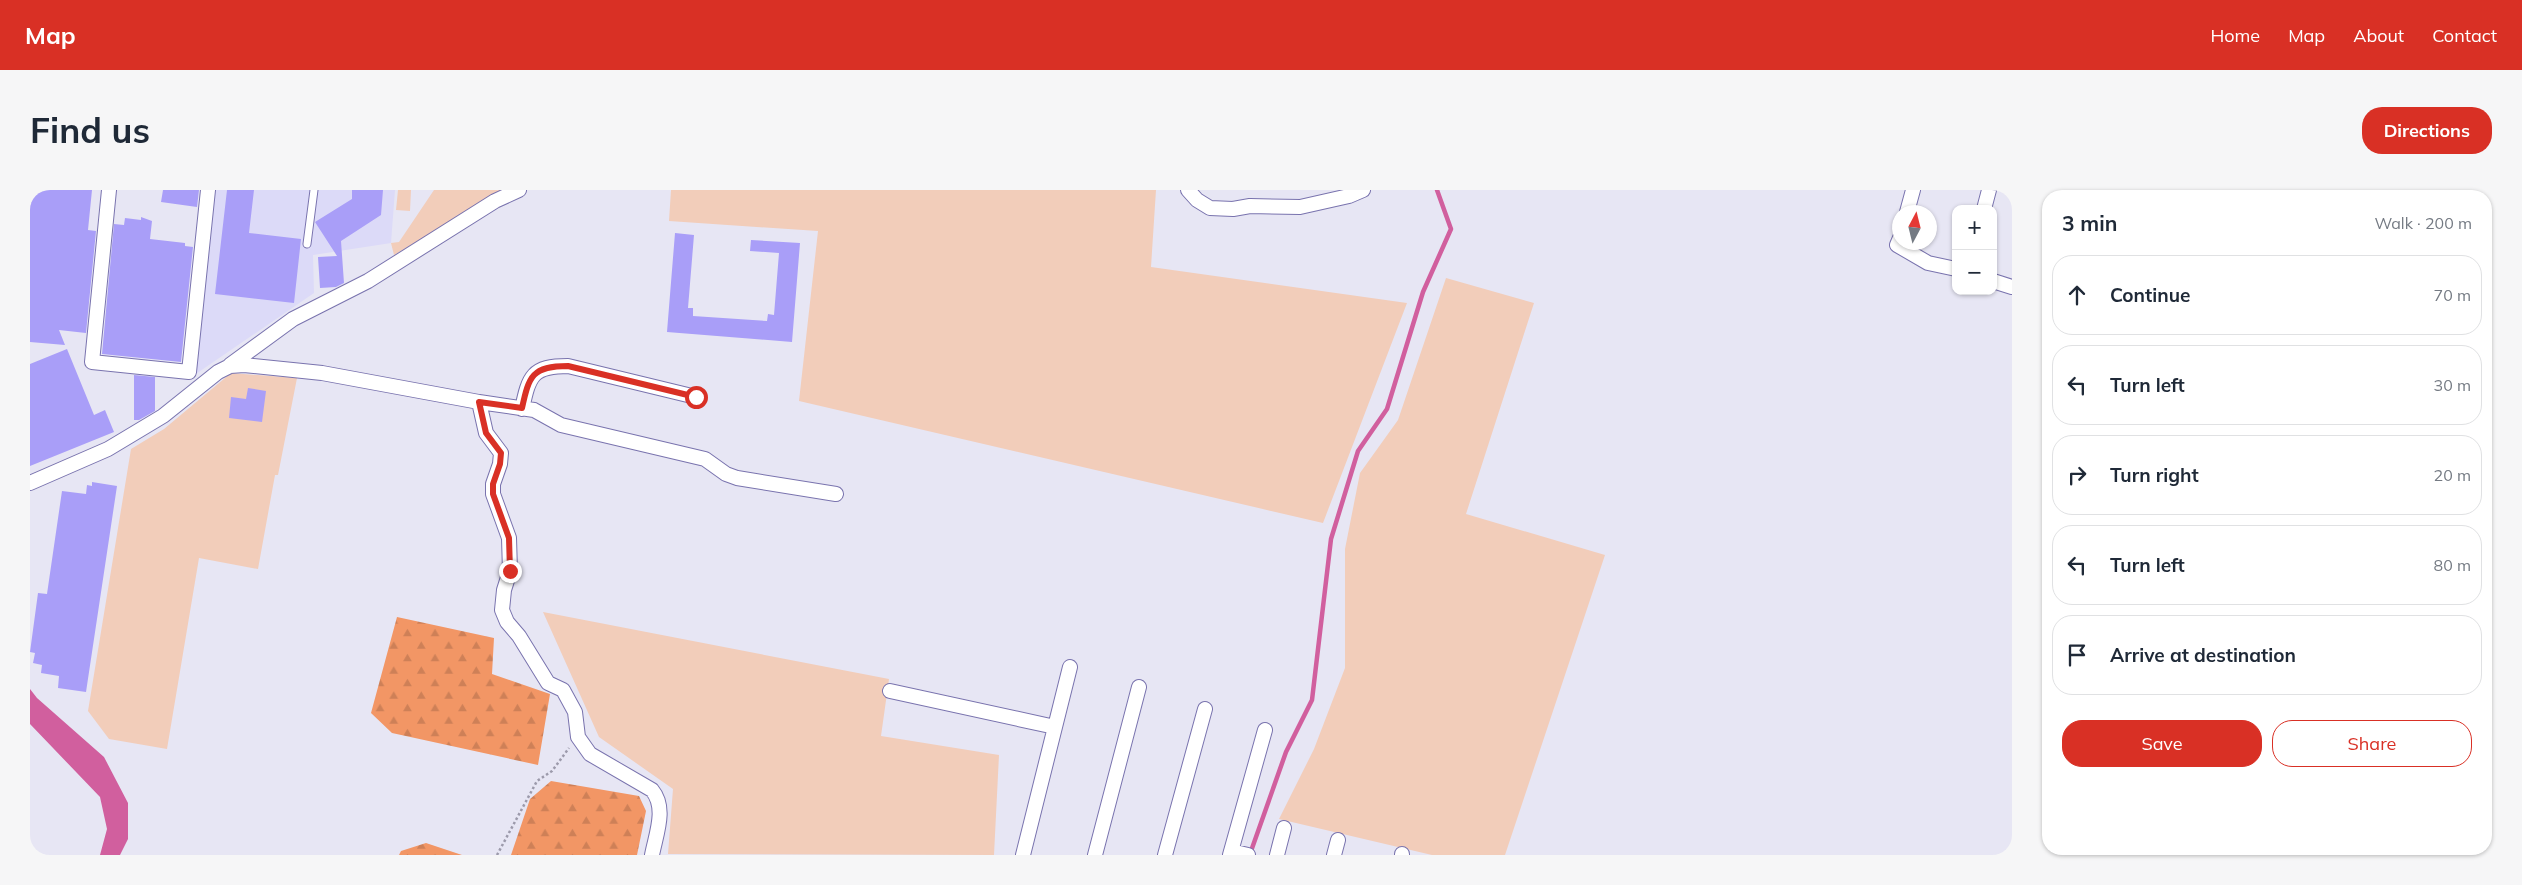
<!DOCTYPE html>
<html lang="en">
<head>
<meta charset="utf-8">
<style>
	:root { --surface:#fff; --page:#f6f6f7; --text:#1f2937; --muted:#747a83; --line:#e0e1e3; --accent:#d93025 }
	body { margin:0; font-family:Mulish,sans-serif; background:var(--page); color:var(--text) }
	.controls { position:absolute; right:15px; top:15px; display:grid; overflow:hidden; border-radius:10px; box-shadow:0 1px 4px #0004 }
	.controls button { width:45px; height:45px; display:grid; place-items:center; padding:0; border:0; border-bottom:1px solid var(--line); background:var(--surface); color:var(--text); font:25px sans-serif }
	.compass { position:absolute; left:1862px; top:15px; width:45px; height:45px; border-radius:50%; background:var(--surface); box-shadow:0 1px 4px #0004; rotate:7deg }
	.stop { position:absolute; width:15px; height:15px; margin:-11px; border:4px solid #d93025; border-radius:50%; background:#fff }
	.stop.end { background:#d93025; border-color:#fff; box-shadow:0 1px 5px #0008 }
	.list { margin:0; padding:0; list-style:none }
	h2 { display:flex; justify-content:space-between; align-items:center; height:65px; margin:0; padding:0 20px; font-size:21px }
	h2 small { font-size:16px; font-weight:400; color:var(--muted) }
	.list li { display:grid; grid-template-columns:32px 1fr auto; gap:15px; align-items:center; box-sizing:border-box; height:80px; margin:0 10px 10px; padding:0 10px; border:1px solid var(--line); border-radius:20px }
	.list b { display:block; font-size:19px; white-space:nowrap }
	.list em { font-size:16px; font-style:normal; color:var(--muted) }
	.actions { display:flex; gap:10px; padding:15px 20px }
	.actions a { flex:1; padding:11px 0; border:1px solid var(--accent); border-radius:20px; text-align:center; font-size:18px; color:var(--accent) }
	.actions .main { background:var(--accent); color:#fff }
	.icon { flex:none; width:28px; height:28px; fill:none; stroke:currentColor; stroke-width:2; stroke-linecap:round; stroke-linejoin:round }
	.map { position:relative; flex:none; width:1982px; height:665px; overflow:hidden; border-radius:20px }
	header { display:flex; align-items:center; gap:30px; box-sizing:border-box; height:70px; padding:0 25px; background:var(--accent); color:#fff }
	header strong { font-size:24px }
	nav { display:flex; gap:28px; margin-inline-start:auto; font-size:18px }
	.intro { display:flex; align-items:center; justify-content:space-between; box-sizing:border-box; height:120px; padding:0 30px }
	h1 { margin:0; font-size:35px }
	.button { padding:12px 22px; border-radius:20px; background:var(--accent); color:#fff; font-size:18px; font-weight:700 }
	main { display:flex; gap:30px; padding:0 30px }
	aside { flex:1; background:var(--surface); border-radius:20px; box-shadow:0 1px 4px #0004 }
	.map>svg:first-child { display:block }
</style>
</head>
<body>
<header>
<strong>Map</strong>
<nav><a>Home</a><a>Map</a><a>About</a><a>Contact</a></nav>
</header>
<div class="intro"><h1>Find us</h1><a class="button">Directions</a></div>
<main>
<div class="map">
<svg width="1982" height="665" viewBox="0 0 1982 665">
	<defs>
		<pattern id="forest-firs" width="22" height="20" patternUnits="userSpaceOnUse" patternTransform="scale(1.25)"><rect width="22" height="20" fill="#f29665"/><path d="M5 1l3.5 6h-7zM16 11l3.5 6h-7z" fill="#ce8057"/></pattern>
	</defs>
	<rect width="100%" height="100%" fill="#e7e6f4"/>
	<path fill="#dcdaf8" d="M182,0H365L361,53L283,65L284,103L160,188Z"/>
	<path fill="#f2cdba" d="M368,0H381L380,21L366,20Z
		M404,0H475L364,65L361,53L369,52Z
		M641,0H1126L1121,77L1377,113L1293,333L769,211L788,41L639,31Z
		M1416,88L1504,113L1436,324L1575,365L1475,665H1402L1249,629L1284,559L1315,478V359L1330,283L1368,230Z
		M201,183L267,188L248,285H245L228,379L169,368L137,559L79,549L58,521L101,259L134,239Z
		M513,422L859,489L851,546L969,565L964,665L638,664L643,599L569,547Z"/>
	<path fill="url(#forest-firs)" d="M367,427L464,448L462,484L520,504L508,575L362,543L341,523Z
		M521,591L609,606L616,621L607,665H481L500,609Z
		M396,653L432,665H369L371,661Z"/>
	<path fill="#d15f9e" d="M0,499L7,508L74,567L98,613V649L90,665H70L77,639L70,607L0,534Z"/>
	<g fill="none" stroke-linecap="round" stroke-linejoin="round">
		<path stroke="#d15f9e" stroke-width="4.5" d="M1220,664L1256,562L1282,510L1301,349L1328,261L1357,219L1393,102L1421,39L1407,0"/>
	</g>
	<path fill="#a99ef8" d="M0,0H62L58,40L66,41L56,143L29,140L35,155L0,152Z
		M133,0H169L167,17L131,12Z
		M197,0H224L219,43L271,49L264,113L185,104Z
		M322,0H353L351,25L311,51L314,93L306,97L290,98L288,67L307,66L285,32L322,9Z
		M111,27L122,31L120,49L155,53V56L163,57L151,172L72,164L84,34L94,35L95,28L111,30Z
		M645,43L664,45L658,118H663V126L737,131L738,124L744,125L749,63L720,61L721,50L770,53L762,152L637,142Z
		M37,159L64,225L75,220L84,242L0,276V174Z
		M104,185L125,187V221L109,230H104Z
		M218,198L236,201L232,232L199,228L201,207L216,209Z
		M62,292L87,296L56,502L28,498L29,486L11,483L12,475L3,473L5,463L0,462L8,403L17,404L32,301L56,304L57,295L62,296Z"/>
	<g fill="none" stroke-linecap="round" stroke-linejoin="round">
		<g stroke="#7973ae" stroke-width="9">
			<path id="service" d="M277,54L284,0"/>
		</g>
		<g stroke="#7973ae" stroke-width="16">
			<path id="minor" d="M79,0L62,172L159,182L178,0
				M1158,0L1167,10L1180,18L1203,19L1220,16L1270,17L1319,6L1333,0
				M1954,19L1959,0
				M1877,22L1883,0
				M1870,48L1867,55L1898,73L1926,79
				M1963,91L1982,97
				M200,175L263,129L338,91L465,11L489,0
				M449,212L504,220L531,235L675,269L696,284L707,288L806,304
				M492,219C499,186 502,176 538,176L666,207
				M0,293L78,259L133,226L188,182L200,176L214,175L292,183L449,212L456,243L471,263L470,274L463,294V304L479,348L480,381L474,400L472,420L477,432L489,446L518,493L533,500L545,522L548,547L560,564L622,600C637,618 626,644 622,665
				M860,501L1025,537
				M1201,661L1218,665
				M993,665L1040,477
				M1065,665L1109,497
				M1135,665L1175,519
				M1200,665L1235,540
				M1247,665L1254,638
				M1304,665L1308,650
				M1372,665V664"/>
		</g>
		<path stroke="#9c9aab" stroke-width="2.5" stroke-dasharray="2.5 2.5" stroke-linecap="butt" d="M467,665L507,591L522,581L539,558"/>
		<use href="#service" stroke="#fff" stroke-width="7"/>
		<use href="#minor" stroke="#fff" stroke-width="14"/>
	</g>
	<g fill="none" stroke-linecap="round" stroke-linejoin="round">
		<path stroke="#d93025" stroke-width="6" d="M480,381L479,348L463,304V294L470,274L471,263L456,243L449,212L492,218C499,186 502,176 538,176L666,207"/>
	</g>
</svg>
<div class="controls">
<button>+</button>
<button>−</button>
</div>
<svg class="compass" viewBox="-18 -18 36 36"><path d="M0-13l5 13h-10z" fill="#e53935"/><path d="M0 13l5-13h-10z" fill="#747a83"/></svg>
<div class="stop" style="left:666px;top:207px"></div>
<div class="stop end" style="left:480px;top:381px"></div>
</div>
<aside>
<h2>3 min<small>Walk · 200 m</small></h2>
<ul class="list">
<li><svg class="icon" aria-label="ahead" viewBox="0 0 24 24"><path d="M12 20V5M6 11l6-6 6 6"/></svg><div><b>Continue</b></div><em>70 m</em></li>
<li><svg class="icon" aria-label="left" viewBox="0 0 24 24"><path d="M17 20v-9H6M10 6l-5 5 5 5"/></svg><div><b>Turn left</b></div><em>30 m</em></li>
<li><svg class="icon" aria-label="right" viewBox="0 0 24 24"><path d="M7 20v-9h11M14 6l5 5-5 5"/></svg><div><b>Turn right</b></div><em>20 m</em></li>
<li><svg class="icon" aria-label="left" viewBox="0 0 24 24"><path d="M17 20v-9H6M10 6l-5 5 5 5"/></svg><div><b>Turn left</b></div><em>80 m</em></li>
<li><svg class="icon" aria-label="arrive" viewBox="0 0 24 24"><path d="M6 21V4h12l-3 4 3 4H6"/></svg><div><b>Arrive at destination</b></div></li>
</ul>
<div class="actions"><a class="main">Save</a><a>Share</a></div>
</aside>
</main>
</body>
</html>
